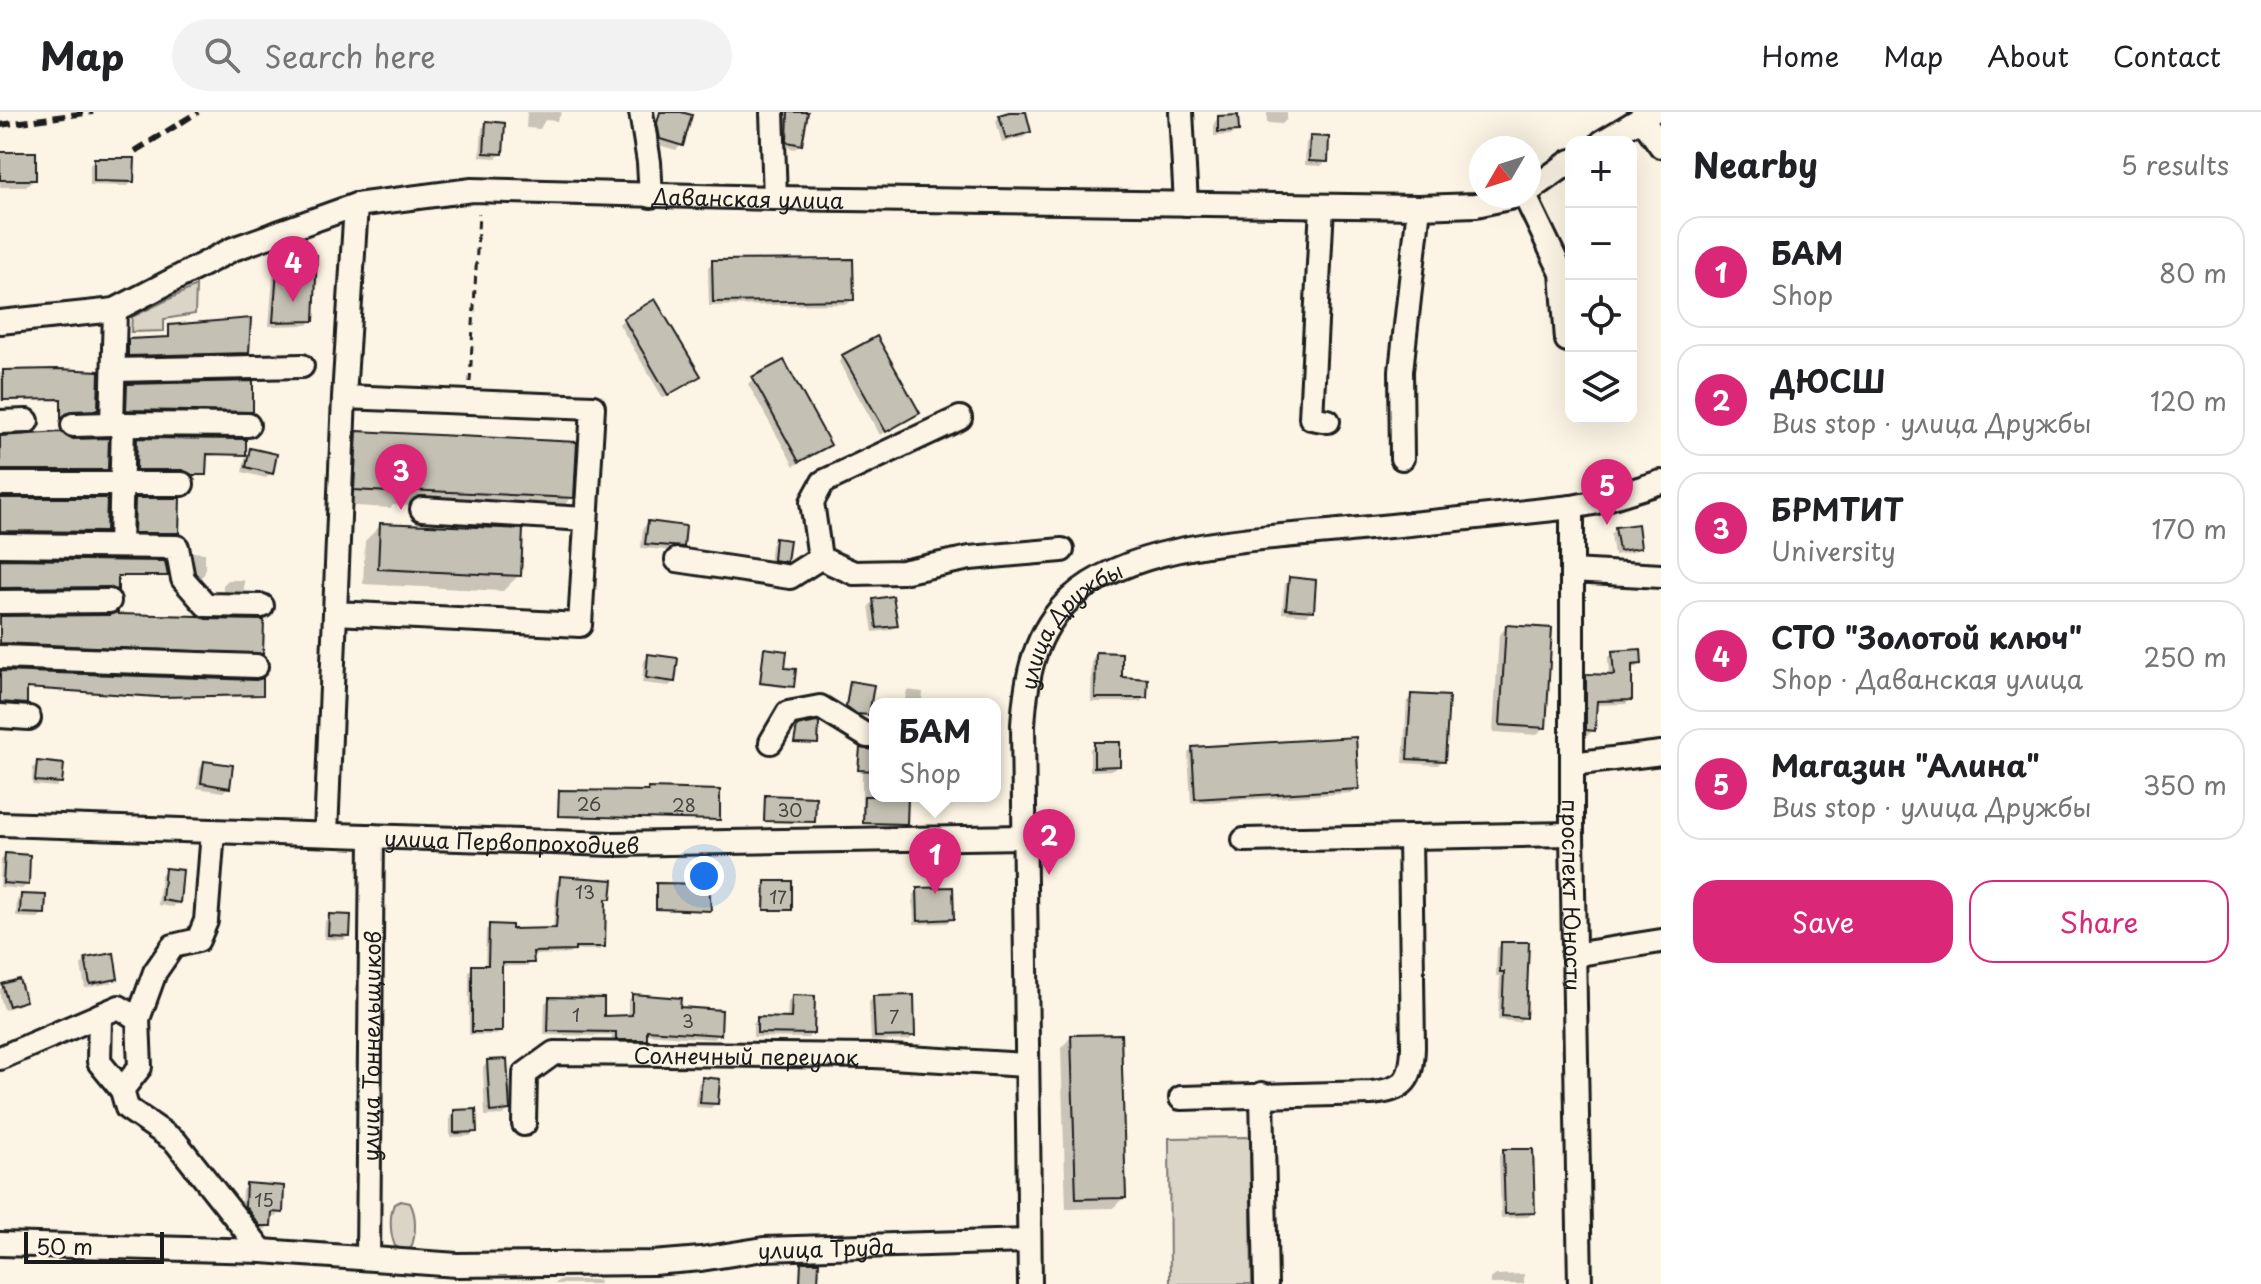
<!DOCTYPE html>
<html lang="en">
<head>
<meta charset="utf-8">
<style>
	:root { --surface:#fff; --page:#f2f2f2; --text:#202124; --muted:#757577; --line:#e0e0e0; --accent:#db2777 }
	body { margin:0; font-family:"Playpen Sans",sans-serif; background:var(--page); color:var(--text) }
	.controls { position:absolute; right:24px; top:24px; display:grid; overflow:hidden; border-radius:16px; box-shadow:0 8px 32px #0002 }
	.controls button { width:72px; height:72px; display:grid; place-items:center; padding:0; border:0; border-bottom:2px solid var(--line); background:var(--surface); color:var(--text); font:40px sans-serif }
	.compass { position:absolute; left:1469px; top:24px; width:72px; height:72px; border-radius:50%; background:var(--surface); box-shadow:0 8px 32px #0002; rotate:231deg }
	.scale { position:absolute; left:24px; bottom:20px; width:140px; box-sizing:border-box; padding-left:8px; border:4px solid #1c1c1c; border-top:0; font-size:22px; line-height:28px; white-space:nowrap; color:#1c1c1c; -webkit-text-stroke:6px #fcf5e5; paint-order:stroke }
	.you { position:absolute; left:704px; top:764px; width:28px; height:28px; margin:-20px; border:6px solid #fff; border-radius:50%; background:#1a73e8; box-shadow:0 0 0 12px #1a73e833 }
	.badge { display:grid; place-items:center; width:52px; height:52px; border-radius:50%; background:var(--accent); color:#fff; font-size:26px; font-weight:700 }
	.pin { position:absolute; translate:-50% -66px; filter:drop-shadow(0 2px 4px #0008) }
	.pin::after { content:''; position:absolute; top:42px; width:28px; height:24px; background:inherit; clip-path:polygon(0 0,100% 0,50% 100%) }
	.popup { position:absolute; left:869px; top:586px; width:132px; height:104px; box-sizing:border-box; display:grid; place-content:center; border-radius:16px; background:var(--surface); filter:drop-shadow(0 2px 6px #0005); font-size:26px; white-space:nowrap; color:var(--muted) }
	.popup b { font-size:30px; color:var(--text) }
	.popup::after { content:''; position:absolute; left:50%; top:100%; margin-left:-16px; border:16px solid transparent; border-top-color:var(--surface) }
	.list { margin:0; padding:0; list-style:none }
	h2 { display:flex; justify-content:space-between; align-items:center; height:104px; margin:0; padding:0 32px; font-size:34px }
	h2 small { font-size:26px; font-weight:400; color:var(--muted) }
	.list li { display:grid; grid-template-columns:52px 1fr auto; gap:24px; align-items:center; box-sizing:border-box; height:112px; margin:0 16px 16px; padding:0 16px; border:2px solid var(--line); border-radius:24px }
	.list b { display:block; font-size:30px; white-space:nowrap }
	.list p { margin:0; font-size:26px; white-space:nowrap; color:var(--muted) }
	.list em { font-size:26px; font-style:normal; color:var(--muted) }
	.actions { display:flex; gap:16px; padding:24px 32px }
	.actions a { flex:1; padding:18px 0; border:2px solid var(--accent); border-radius:24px; text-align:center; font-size:28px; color:var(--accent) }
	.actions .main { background:var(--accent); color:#fff }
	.icon { flex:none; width:44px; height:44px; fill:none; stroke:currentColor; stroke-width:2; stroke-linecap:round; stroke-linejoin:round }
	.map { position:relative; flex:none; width:1661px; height:1172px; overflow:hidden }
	header { display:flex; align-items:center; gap:48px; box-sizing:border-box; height:112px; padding:0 40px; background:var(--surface); border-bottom:2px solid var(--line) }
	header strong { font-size:38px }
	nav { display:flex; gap:44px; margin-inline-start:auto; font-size:28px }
	.search { width:560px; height:72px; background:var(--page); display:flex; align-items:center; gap:20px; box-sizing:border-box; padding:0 28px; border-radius:44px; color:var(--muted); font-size:30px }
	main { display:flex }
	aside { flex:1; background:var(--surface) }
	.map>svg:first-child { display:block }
</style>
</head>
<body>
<header>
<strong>Map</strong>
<div class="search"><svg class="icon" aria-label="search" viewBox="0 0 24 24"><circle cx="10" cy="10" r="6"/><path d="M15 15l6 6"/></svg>Search here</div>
<nav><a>Home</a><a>Map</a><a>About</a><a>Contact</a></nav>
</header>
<main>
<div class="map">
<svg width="1661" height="1172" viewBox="0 0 1661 1172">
	<rect width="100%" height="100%" fill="#fcf5e5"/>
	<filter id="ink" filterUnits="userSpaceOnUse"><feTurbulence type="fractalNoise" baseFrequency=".0125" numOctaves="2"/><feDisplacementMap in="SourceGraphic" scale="16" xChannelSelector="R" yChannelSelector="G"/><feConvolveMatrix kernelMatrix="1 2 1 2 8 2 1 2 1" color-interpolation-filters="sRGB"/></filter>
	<g filter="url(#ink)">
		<path fill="#dbd5c8" stroke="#7c7872" stroke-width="2" d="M196,174L195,202L164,207V219L131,220L132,205Z
			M1250,1025L1252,1172H1170L1169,1026Z
			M401,1089L410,1091C417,1103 416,1123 411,1136L403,1138L395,1134C390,1122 389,1104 394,1092Z"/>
		<path fill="#0003" d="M527,0H562L557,9L545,8L540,17L526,16Z
			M659,0H674L681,33L676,38L655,32L653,17Z
			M785,0H806L800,32L795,37L783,34Z
			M1016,0H1023L1029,20L1024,25L1002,31L996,9L1000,4Z
			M1267,0H1287V7L1282,12L1267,11Z
			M1218,6L1237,18L1232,23L1214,24V11Z
			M487,11L501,42L496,46L480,45L482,16Z
			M1311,26L1326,49L1321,54L1305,53L1306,31Z
			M0,42L34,68L26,75H0Z
			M95,48L133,69L128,74L90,73V53Z
			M279,147L312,208L308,213L269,214L274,152Z
			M713,150L852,188L847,192L709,194L708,155Z
			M624,207L694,268L663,286L619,212Z
			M170,215L247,240L127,245L129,229L168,227Z
			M843,245L918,300L880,323L839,250Z
			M0,261H97L96,297L68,300L60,306V288L0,289Z
			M753,267L823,337L794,354L748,272Z
			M128,274L251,299H125Z
			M358,321L572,385L556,401L393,393L390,396L339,393L342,337Z
			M0,326L106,357L0,359Z
			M137,328L244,342L205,344L202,364H190L179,359H135Z
			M251,338L271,361L266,366L242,360L246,343Z
			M0,388L104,419L102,421L0,420Z
			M136,388L177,420L133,422Z
			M648,411L682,434L677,439L641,436L643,416Z
			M381,413L519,463L503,479L363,472L365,429Z
			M1616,417L1639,435L1634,440L1614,443L1611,422Z
			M776,428L785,449L780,454L769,453L771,433Z
			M193,440L205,441V461L200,466L192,465L188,445Z
			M0,449L166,464L116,465L114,480L106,476L0,477Z
			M1290,467L1312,499L1307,503L1282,501L1285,472Z
			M228,468H244V479L240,484L223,483V473Z
			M874,489L896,513L891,518L873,520L869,494Z
			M0,506L261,541L259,543L0,532Z
			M1507,515L1544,615L1537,623L1493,620L1499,523Z
			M765,538L783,557L792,574L790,576L759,572Z
			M1613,541L1640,552L1635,556L1630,557V587L1626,592L1595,593L1593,618L1588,623L1582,622V568L1587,564L1609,565L1608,546Z
			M1096,542L1120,567L1145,585L1140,590H1091L1092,547Z
			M649,544L674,569L669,574L642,571L644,549Z
			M0,561L261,582L155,586L25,577L23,593L0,591Z
			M850,571L867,602L865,604L855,603L845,596Z
			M907,578L923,580L922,592H904Z
			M1412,584L1443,648L1438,653L1403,651L1407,589Z
			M1094,632L1118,653L1113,658L1090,659V637Z
			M1193,637L1357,676L1352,681L1191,691L1188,641Z
			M862,638L875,640V684H906L903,713L862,712Z
			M38,651L60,670L56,675L32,673L33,656Z
			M205,651L228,675L223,680L197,676L200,656Z
			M559,680L718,707L557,705Z
			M766,685L813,709L763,710Z
			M6,743L27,772L22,777L0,775L1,748Z
			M166,758L178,790L173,795L158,793L161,763Z
			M561,766L609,786L604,791L603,834L599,838H574L569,842L532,843V850L528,854H500V919L497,923H469V859L473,855H485L486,818L490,814L510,819L553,818L557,770Z
			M765,771L790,798L788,799H763Z
			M657,773L709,798H655Z
			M918,778L952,806L947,811L914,812L913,783Z
			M22,784L43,801L38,806L16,805L17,788Z
			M330,804L348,823L344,828L324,827L325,809Z
			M1502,832L1524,905L1519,910L1498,908L1500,864H1496L1497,836Z
			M86,848L116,866L111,871L85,876L81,853Z
			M3,874L23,888L18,893L4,898L0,884V877Z
			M633,884L678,897L719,922L714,927L645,922V927L640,932H612V924L544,923L545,891L550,887L602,906L628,905V888Z
			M792,885L812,921L808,926L753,925V912L758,907L787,908L788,890Z
			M874,886L913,923L909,928L871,929L869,890Z
			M1071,925L1124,1085L1113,1096L1066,1097L1061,936Z
			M488,950L508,998L503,1003L485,1004L483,955Z
			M702,968L716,991L711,996L696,995L698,972Z
			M454,1000L475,1019L470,1024L450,1025V1004Z
			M1504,1039L1533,1100L1528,1105L1501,1106L1499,1044Z
			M247,1073L281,1100L276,1105L269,1104V1114L264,1118H255L241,1100L242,1078Z
			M802,1152L816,1171L815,1172H799Z
			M1524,1162V1172H1491V1167L1496,1163Z
			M559,1168H599V1172H555Z"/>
		<path fill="#c4c0b3" stroke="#1c1c1c" stroke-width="2" d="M660,0H681L692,3L683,34L660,27L657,11Z
			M788,0H808L802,33L787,30Z
			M1009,0H1026L1031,20L1006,27L999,3Z
			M1238,3L1239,19L1218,20V4Z
			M486,9L505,11L503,42L484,41Z
			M1310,24L1329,25L1328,50L1309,49Z
			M0,40H36V68H0Z
			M94,46H135L134,70L94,69Z
			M317,143L314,209L273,210L278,145Z
			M853,147L854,188L713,190L712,148Z
			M655,187L701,264L668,283L623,206Z
			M251,206L249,241L128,244V227L169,225V213Z
			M877,224L920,301L886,320L842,243Z
			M784,248L831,333L799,350L752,265Z
			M58,257L99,259L98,298L72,299L61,306V287L3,288V258Z
			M253,269V300L126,298L127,272Z
			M357,319L577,330L574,386L408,378V381L354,378Z
			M61,320L73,327L109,326L108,358H0V324Z
			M137,326L246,327V343L207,342L206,363H192L182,358H136Z
			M250,336L277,342L273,362L246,355Z
			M0,386H107L106,420L0,419Z
			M135,386H180L179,421H134Z
			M648,409L686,414L684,435L645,432Z
			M380,411L523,417L521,464L378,457Z
			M1638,412L1641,436L1619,439L1615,415Z
			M775,426L790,428L787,450L773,448Z
			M0,447L165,449L168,464H118V479L109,475L0,476Z
			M1289,465L1316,468L1314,499L1286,497Z
			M893,484L898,514L877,516L873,487Z
			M118,500V502L198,504L206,507L264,508L263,542L0,531V504L109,503Z
			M1506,513L1552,516L1546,616L1500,613Z
			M764,536L787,539L785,556L796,557L794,575L760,571Z
			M1641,537L1642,552L1632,553V588L1597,589L1595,619L1586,618V562L1614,563L1612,539Z
			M1096,540L1122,541V565L1148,567L1147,586H1095Z
			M648,542L678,546L675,570L646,566Z
			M0,559L256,568L263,566V583L158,585L27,576V592L0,590Z
			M850,569L874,573L869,603L857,602L846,594Z
			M1411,582L1449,584L1445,649L1407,647Z
			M817,610L819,611L818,632L794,631L797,614Z
			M1356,625L1359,677L1195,687L1192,635Z
			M1094,630H1120V654L1094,655Z
			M860,636L875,638V659L858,658Z
			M37,649L64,652L62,671L35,669Z
			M204,649L233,653L230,676L201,671Z
			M648,676L720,678V708L558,704L559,678L648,679Z
			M765,683L816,685L815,710L764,709Z
			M864,684H908L907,712L863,711Z
			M5,741L30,743L29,773L3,771Z
			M165,756L183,758L180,791L162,788Z
			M560,764L613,768L611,787H606L605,835H575V839L533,840L534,851H502V920H472V853H488L489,812L512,813V817L556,816Z
			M765,769H792V798H764Z
			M656,771L709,772L711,799L656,797Z
			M953,775L954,807L918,809L917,776Z
			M21,782L46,783L45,802L20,801Z
			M329,802L351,803L350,824L328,823Z
			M1501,830H1529L1526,906L1502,904L1504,860H1500Z
			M114,841L118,867L90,872L85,846Z
			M19,867L26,889L9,894L2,872Z
			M632,882L681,886L680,895L722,898L721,923L647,918V928H616V920L548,919L549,885L604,886V904L632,903Z
			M792,883L815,884L814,922L757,921V905L791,906Z
			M914,883L915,924L875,925L873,884Z
			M1121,922L1126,1086L1076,1087L1071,923Z
			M507,947L510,998L490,1000L487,948Z
			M702,965L720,967L718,992L700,991Z
			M476,997L477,1020L454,1021V998Z
			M1503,1037H1533L1535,1101L1505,1102Z
			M246,1071L284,1074L283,1101L272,1100L271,1114H260L245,1094Z
			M801,1150H819L818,1171H800Z"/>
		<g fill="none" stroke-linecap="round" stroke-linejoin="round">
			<g stroke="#1c1c1c" stroke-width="28">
				<g id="minor">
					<path d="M641,0L649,50L651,84"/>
					<path d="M772,0L775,86"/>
					<path d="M1181,0L1186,92"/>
					<path d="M1641,6L1661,34"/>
					<path d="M1602,30L1652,0"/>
					<path d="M1529,79L1571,49"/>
					<path d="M1525,84L1562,161L1567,228"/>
					<path d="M1322,94L1311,306L1328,309"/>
					<path d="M115,198L112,312H123L120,434"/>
					<path id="s1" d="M0,210L115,198L233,137L356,93L472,78L775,86L1419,95L1476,93L1518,84"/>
					<path d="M114,258L302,254"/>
					<path d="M344,285L593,295L580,513L335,501L344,285L356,93"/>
					<path d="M0,310L27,309"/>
					<path d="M123,312L248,313"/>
					<path d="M73,313L112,312"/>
					<path d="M1402,346L1401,259L1419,95"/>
					<path d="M0,372H182"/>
					<path id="s2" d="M1572,395V722L1580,1172"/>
					<path d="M422,397L585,407"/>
					<path d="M0,433L177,435L183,467L206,493L262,494"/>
					<path d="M820,446L812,390L823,370L960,306"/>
					<path d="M677,448L790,465L820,446L854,461L902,460L970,446L1062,438"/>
					<path d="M1572,459L1661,464"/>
					<path d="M0,490L109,489"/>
					<path d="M0,545L256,554"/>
					<path d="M0,604L29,606"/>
					<path d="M771,630L788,601L820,595L867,624H875"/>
					<path d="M1572,652L1661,641"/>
					<path id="s3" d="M0,712L612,732L1025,725"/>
					<path d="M326,722L335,501"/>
					<path d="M1244,728L1572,722"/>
					<path d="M1573,843L1661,829"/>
					<path d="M100,903L99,950L122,978"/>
					<path d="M138,907L155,860L173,834L198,828L206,809L213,719"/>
					<path d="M0,946L119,895L138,907L140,955L122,978L127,996L175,1029L262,1139"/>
					<path d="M1262,982L1266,1172"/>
					<path d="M1181,986L1371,981C1405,978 1412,968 1413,935L1410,725"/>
					<path id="s4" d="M524,1012L525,962L554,941L874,944L1026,953"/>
					<path id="s5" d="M0,1132L262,1139L457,1153L653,1151L701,1147L764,1137L1029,1129"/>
					<path id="s6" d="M368,1146L372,724"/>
					<path id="s7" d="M1030,1172L1023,613C1026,565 1034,520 1071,486C1135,428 1266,427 1349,418C1424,411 1498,403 1572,395L1593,391L1661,370"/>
				</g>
			</g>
			<path stroke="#1c1c1c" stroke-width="3" stroke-dasharray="8 6" stroke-linecap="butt" d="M470,270L479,101"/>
			<use href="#minor" stroke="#fcf5e5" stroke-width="22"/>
			<path stroke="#1c1c1c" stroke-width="6" stroke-dasharray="12 6" stroke-linecap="butt" d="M0,13L93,0
				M135,39L198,0"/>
		</g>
	</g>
	<g text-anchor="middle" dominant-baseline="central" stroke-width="7" stroke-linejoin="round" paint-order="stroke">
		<g font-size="18" fill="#464542">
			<text x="589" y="691">26</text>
			<text x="684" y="692">28</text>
			<text x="790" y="697">30</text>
			<text x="585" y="779">13</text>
			<text x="778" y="784">17</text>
			<text x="576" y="902">1</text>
			<text x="894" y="904">7</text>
			<text x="688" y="908">3</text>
			<text x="264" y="1087">15</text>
		</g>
		<g font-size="22" fill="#1c1c1c" stroke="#fcf5e5">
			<text stroke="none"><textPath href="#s1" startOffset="772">Даванская улица</textPath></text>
			<text stroke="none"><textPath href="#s7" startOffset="676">улица Дружбы</textPath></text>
			<text stroke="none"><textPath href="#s3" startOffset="512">улица Первопроходцев</textPath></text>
			<text stroke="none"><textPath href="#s2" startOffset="388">проспект Юности</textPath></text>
			<text stroke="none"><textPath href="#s6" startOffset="212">улица Тоннельщиков</textPath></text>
			<text stroke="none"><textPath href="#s4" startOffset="278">Солнечный переулок</textPath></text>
			<text stroke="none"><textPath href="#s5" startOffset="828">улица Труда</textPath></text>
		</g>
	</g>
</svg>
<div class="controls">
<button>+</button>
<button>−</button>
<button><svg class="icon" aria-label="locate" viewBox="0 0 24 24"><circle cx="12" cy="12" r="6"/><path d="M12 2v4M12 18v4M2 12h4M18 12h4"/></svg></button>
<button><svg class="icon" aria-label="layers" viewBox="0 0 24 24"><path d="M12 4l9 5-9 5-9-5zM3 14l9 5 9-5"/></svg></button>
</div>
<svg class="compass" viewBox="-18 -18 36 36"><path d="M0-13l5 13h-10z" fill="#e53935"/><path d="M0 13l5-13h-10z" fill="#757577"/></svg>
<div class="scale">50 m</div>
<div class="you"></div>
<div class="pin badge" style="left:935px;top:782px">1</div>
<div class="popup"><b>БАМ</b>Shop</div>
<div class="pin badge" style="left:1049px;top:763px">2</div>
<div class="pin badge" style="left:401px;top:398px">3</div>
<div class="pin badge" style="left:293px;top:190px">4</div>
<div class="pin badge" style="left:1607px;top:413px">5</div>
</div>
<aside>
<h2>Nearby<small>5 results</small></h2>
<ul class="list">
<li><span class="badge">1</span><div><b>БАМ</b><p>Shop</p></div><em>80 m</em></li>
<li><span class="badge">2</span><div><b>ДЮСШ</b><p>Bus stop · улица Дружбы</p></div><em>120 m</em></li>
<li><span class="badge">3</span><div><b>БРМТИТ</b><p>University</p></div><em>170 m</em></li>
<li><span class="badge">4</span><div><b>СТО &quot;Золотой ключ&quot;</b><p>Shop · Даванская улица</p></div><em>250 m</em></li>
<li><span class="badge">5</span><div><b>Магазин &quot;Алина&quot;</b><p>Bus stop · улица Дружбы</p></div><em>350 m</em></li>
</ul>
<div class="actions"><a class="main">Save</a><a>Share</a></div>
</aside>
</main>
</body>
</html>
